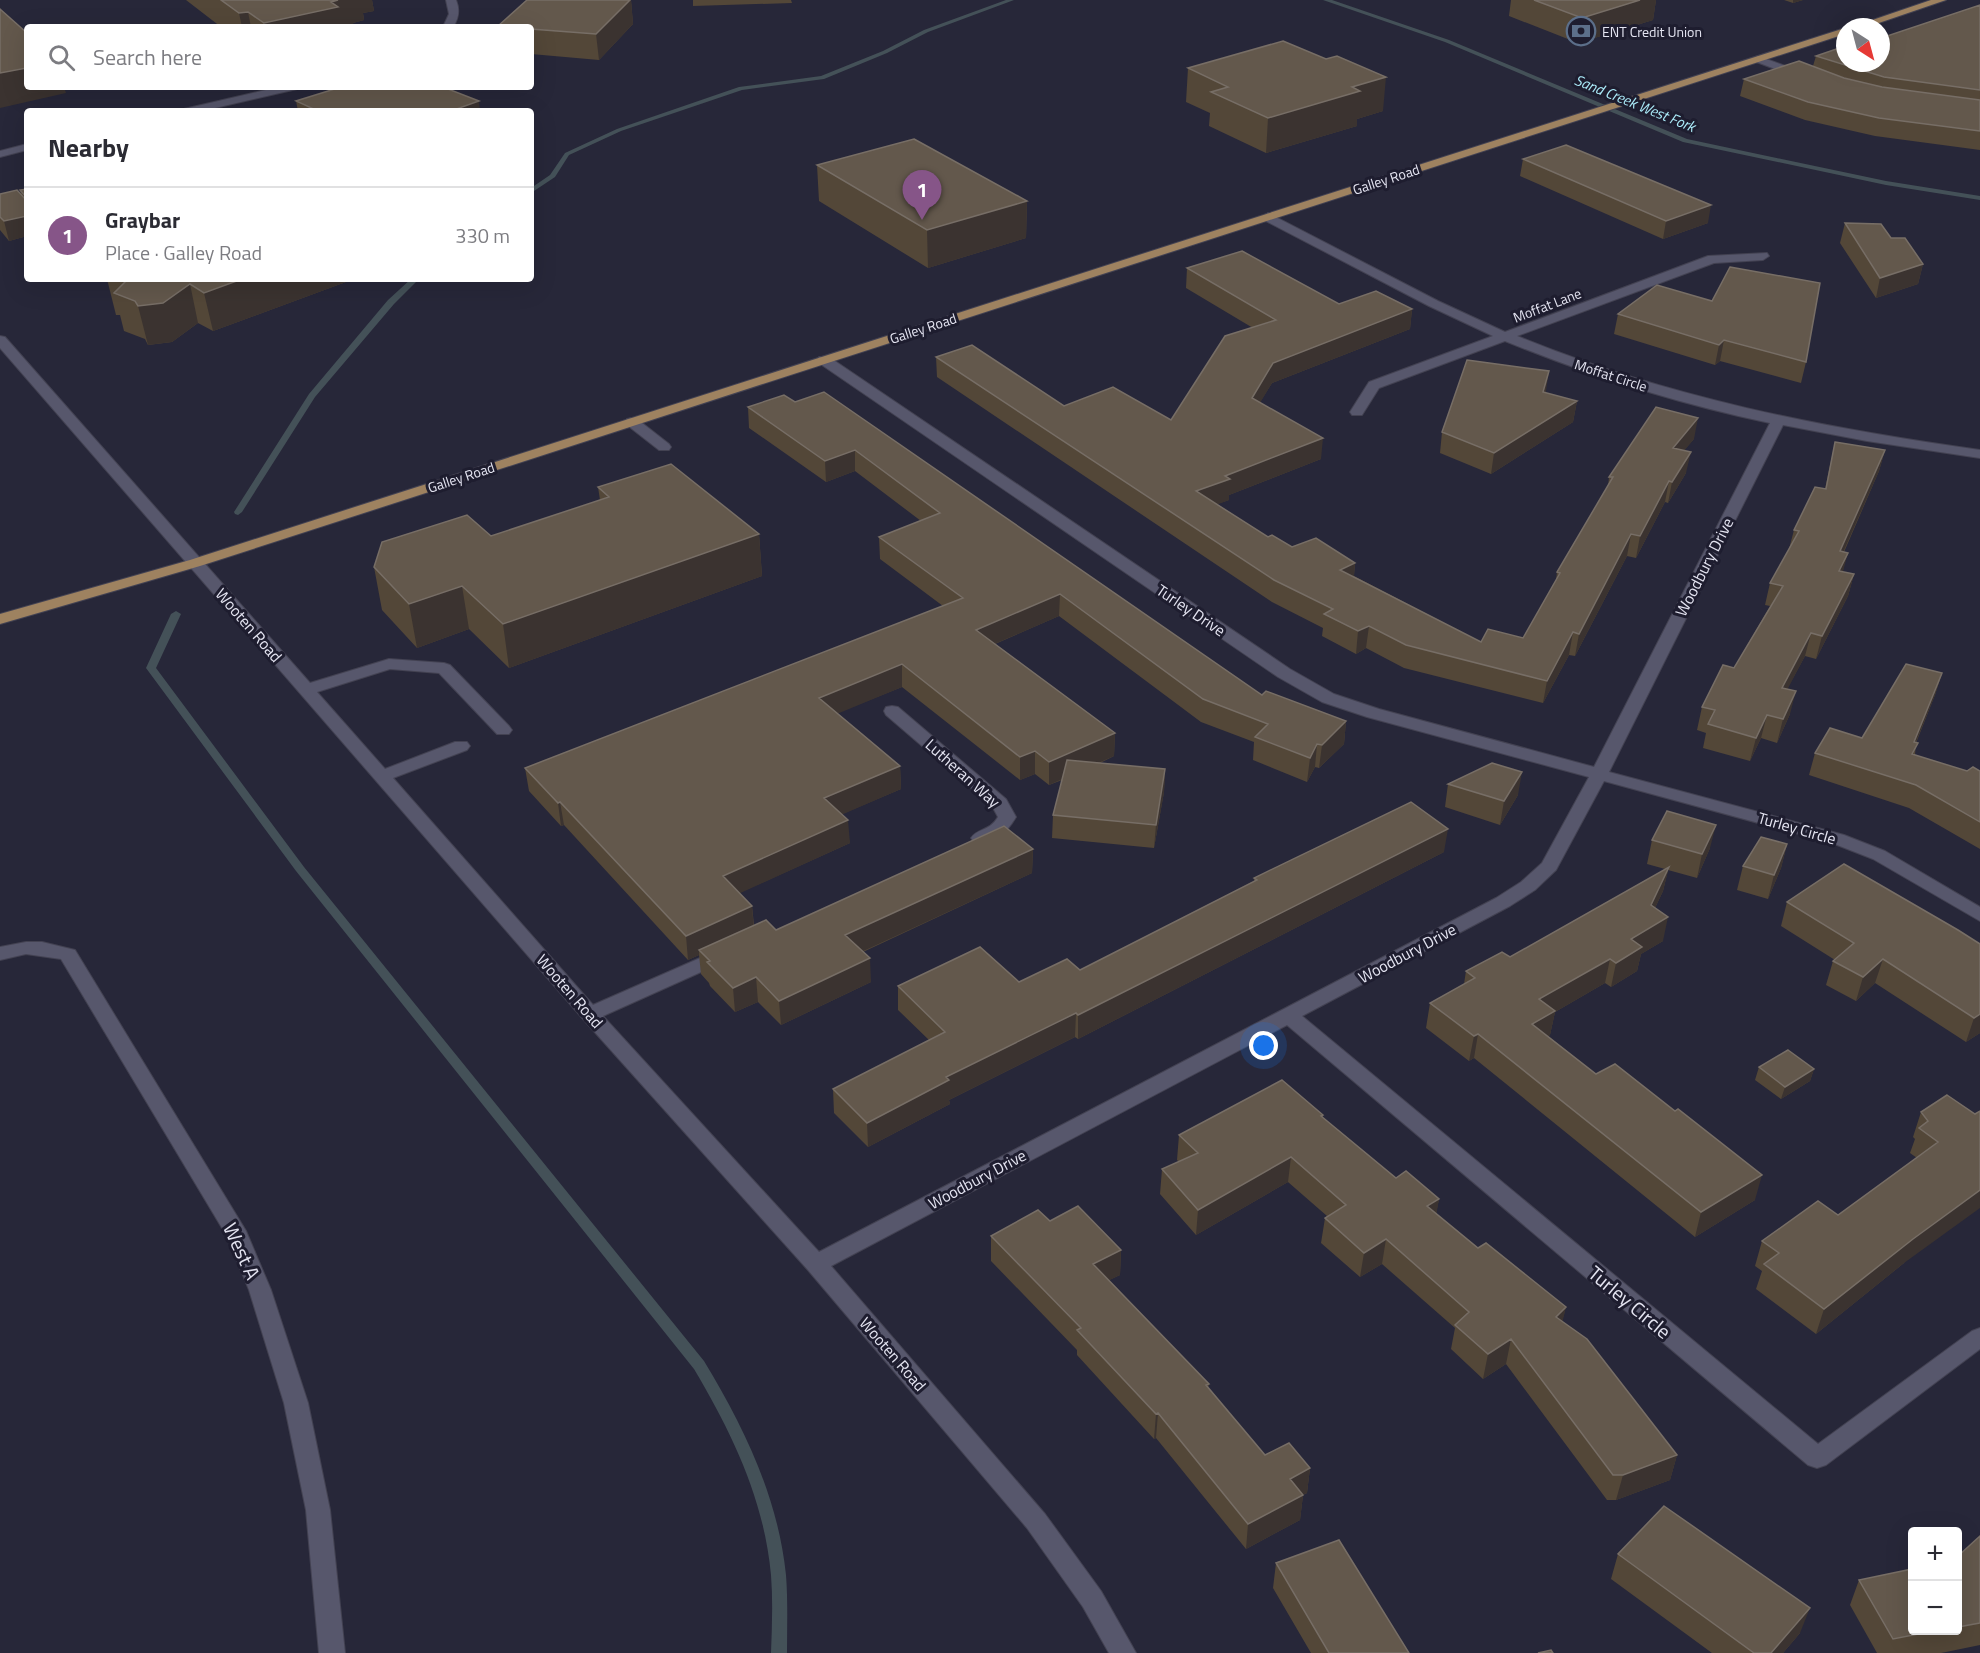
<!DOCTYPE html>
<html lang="en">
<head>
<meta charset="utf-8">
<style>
	:root { --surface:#fff; --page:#f7f7f7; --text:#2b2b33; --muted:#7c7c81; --line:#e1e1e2; --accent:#865588 }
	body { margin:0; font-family:"Titillium Web",sans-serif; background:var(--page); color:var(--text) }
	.controls { position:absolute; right:18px; bottom:18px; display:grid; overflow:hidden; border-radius:6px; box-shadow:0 6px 24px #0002 }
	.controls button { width:54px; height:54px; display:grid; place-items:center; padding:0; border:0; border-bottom:2px solid var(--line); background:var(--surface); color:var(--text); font:30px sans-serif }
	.compass { position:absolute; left:1836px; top:18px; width:54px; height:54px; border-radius:50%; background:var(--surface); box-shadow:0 6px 24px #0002; rotate:144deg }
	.you { position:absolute; left:1264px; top:1046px; width:21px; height:21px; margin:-15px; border:4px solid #fff; border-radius:50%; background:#1a73e8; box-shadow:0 0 0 9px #1a73e833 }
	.badge { display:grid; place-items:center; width:39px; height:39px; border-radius:50%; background:var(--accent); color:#fff; font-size:20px; font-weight:700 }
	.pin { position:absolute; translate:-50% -50px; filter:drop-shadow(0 2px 3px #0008) }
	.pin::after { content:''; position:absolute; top:32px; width:21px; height:18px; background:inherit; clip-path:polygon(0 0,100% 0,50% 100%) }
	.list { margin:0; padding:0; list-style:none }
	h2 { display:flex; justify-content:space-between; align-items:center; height:78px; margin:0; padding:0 24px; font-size:26px }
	h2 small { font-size:20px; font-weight:400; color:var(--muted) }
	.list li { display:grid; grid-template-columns:39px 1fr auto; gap:18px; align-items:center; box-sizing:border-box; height:96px; padding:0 24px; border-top:2px solid var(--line) }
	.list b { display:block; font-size:22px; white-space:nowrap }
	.list p { margin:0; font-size:20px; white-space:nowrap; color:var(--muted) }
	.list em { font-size:20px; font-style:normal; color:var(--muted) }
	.icon { flex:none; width:33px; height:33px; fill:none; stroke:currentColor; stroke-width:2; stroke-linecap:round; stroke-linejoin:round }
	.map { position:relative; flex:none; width:1980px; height:1653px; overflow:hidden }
	.search { position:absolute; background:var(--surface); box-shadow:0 6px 24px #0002; left:24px; top:24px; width:510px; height:66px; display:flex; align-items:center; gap:15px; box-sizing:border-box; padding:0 21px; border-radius:6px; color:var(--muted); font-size:22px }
	.panel { position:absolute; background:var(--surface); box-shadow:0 6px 24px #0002; left:24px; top:108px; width:510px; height:174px; border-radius:6px }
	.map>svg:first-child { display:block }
</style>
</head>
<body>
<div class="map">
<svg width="1980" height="1653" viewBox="0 0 1980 1653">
	<rect width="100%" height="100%" fill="#272739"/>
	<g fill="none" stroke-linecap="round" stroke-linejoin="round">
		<path fill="#445158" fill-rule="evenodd" d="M1006,0H1014L928,32L887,53L824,79L742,90L621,131L569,155L555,177L531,193V188L550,175L565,153L617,129L739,87L821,76L883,51L924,30Z
			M1323,0H1332L1449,40L1687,139L1886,181L1980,196V200L1886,185L1683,142L1445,42Z
			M411,279H419L394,304L315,397L242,512L238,515L235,514L234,512L309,394L388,300Z
			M176,611L181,614L156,668L304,867L704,1361C744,1427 778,1497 786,1575C788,1601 787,1627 787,1653H771C772,1627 773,1601 771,1575C764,1499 732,1433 694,1369L296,871L146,668L171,614Z"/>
		<g stroke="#434252" stroke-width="2">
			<path id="minor" d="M446,0H456C460,10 459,18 453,27H443L449,14Z
				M1758,56L1807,74L1808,76L1803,79L1799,78L1754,61L1753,59Z
				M279,87H298L297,89L202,111H182L184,109Z
				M27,144V150L0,157V151Z
				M1268,213L1438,301L1505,332L1708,256L1767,253L1769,256L1763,260L1714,263L1517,336C1666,397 1821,428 1980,450V458L1867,441L1783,425L1609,772L1844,835L1885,851L1980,907V921L1873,859L1832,843L1604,781L1556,870L1535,890L1510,906L1302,1016L1818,1444L1972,1331L1980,1328V1349L1826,1465L1817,1468L1808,1465L1287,1025L831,1266L1045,1514L1101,1591L1136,1653H1109L1083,1607L1027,1528L808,1270L583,1019L0,348V336L5,337L310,683L389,659L444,663L450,665L509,726L512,730L509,734H497L439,673L390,669L317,692L385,769L455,742H467L470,746L467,750L393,778L593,1005L716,951L723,949L730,951L733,955L730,959L603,1016L819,1252L1496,898L1521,882L1542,863L1589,777L1367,717L1322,702L1278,677L819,363L817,360L819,357H829L1290,669L1334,694L1379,709L1594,767L1770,423C1679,404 1591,376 1505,341L1379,388L1362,415H1352L1350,412L1369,382L1493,336L1429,306L1264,220L1262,217Z
				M632,418L637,419L669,444L671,447L669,450H659L627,425L625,422L627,419Z
				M892,706L898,707L1006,799L1016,817C1007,832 993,847 974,842L971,838C979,827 989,832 998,817L992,806L886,715L884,711L886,707Z
				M42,942L75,950L246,1231L271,1290L308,1403L330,1510L345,1653H319L306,1510L284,1403L249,1290L228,1238L61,959L26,954L0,960V947L26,942Z"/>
		</g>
		<g stroke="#434252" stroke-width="2">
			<path id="major" d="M1931,0H1946L1867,27H1852Z
				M1845,28V34L200,566L0,624V614L190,560Z"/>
		</g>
		<use href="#minor" fill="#57576c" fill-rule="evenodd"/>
		<use href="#major" fill="#9e8260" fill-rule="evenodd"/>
	</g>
	<path fill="#534738" d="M186,0H372L374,11L363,13L364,20L353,23L354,27H221Z
		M527,0H631L633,24L599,60L531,54V27H499L498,26Z
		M693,0H791L792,3L693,6Z
		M1511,0H1656L1653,20L1578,43L1509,16Z
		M1784,0H1803L1793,3Z
		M1980,5V150L1875,136L1805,120L1740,96L1744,79L1813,66L1816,56L1845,63Z
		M1188,68L1383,111L1357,119V126L1266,153L1209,126L1210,113L1186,102Z
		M296,101L480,111H298Z
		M1523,159L1708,223L1663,239L1520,176Z
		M817,165L1027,201L1026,238L928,268L819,201Z
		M27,189V236L9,241L0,230V194H21L20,190Z
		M1845,223L1891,238L1923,264L1918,284L1876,298L1840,243Z
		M1187,268L1339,304L1412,309L1410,329L1272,383L1260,402L1321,459L1229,495V500L1217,504L1268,537L1292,547L1355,563L1354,576L1481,642L1523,638L1556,580L1557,572L1608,487L1609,477L1694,439L1684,450L1686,473L1668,503L1665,502L1636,558L1627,556L1575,656L1569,655L1543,703L1404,668L1366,648L1356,654L1322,636L1323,628L1272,602L937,377L936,357L1064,406L1171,420L1253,328L1186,288Z
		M107,279H354L213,331L198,323L172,342L148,345L145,339L124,331L120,315H116Z
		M1657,285L1806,362L1801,383L1720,361L1715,365L1614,334L1618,314Z
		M1545,393L1577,401L1573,422L1491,474L1440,453L1442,432Z
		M795,402L1262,695L1346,721L1344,744L1319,768L1315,767L1307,782L1253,760L1254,742L1201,722L1059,616L995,644L1115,733L1114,756L1100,763L1165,769L1164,792L1154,848L1052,838L1053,815L1062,780L1049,785L1035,774L1020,780L902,687L837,713L900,766L901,789L842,814L850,843L739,893L752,906L754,925L776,930L1033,849L1032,873L863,952L871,982L781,1025L758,1002L735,1012L710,986L709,983L701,974L699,955L688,960L564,825L561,826L529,791L525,768L943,606L880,559L879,537L921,521L855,471L826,482L749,428L748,407Z
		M1835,442L1885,450L1879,471L1844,552L1843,572L1854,574L1848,596L1816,659L1805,656L1787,689L1790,714L1777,743L1761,738L1750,761L1703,748L1706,733L1697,730L1702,707L1734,668L1770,606L1765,605L1770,583L1789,549L1794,530L1825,489Z
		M598,487L759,534L762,576L509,668L469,629L417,648L382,610L374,567L491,536L600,500Z
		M1942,673L1935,695L1916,743L1915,755L1967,771H1980V849L1909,808L1809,775L1815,753L1862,738Z
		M1448,784L1518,795L1500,825L1445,807Z
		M1652,840L1710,848L1697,878L1668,870L1663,891L1655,908L1663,941L1641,954L1637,971L1611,987L1605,983L1555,1012L1550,1035L1548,1036L1755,1200L1695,1237L1474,1058L1469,1061L1426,1028L1430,1003L1464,984L1466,971L1510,957L1665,869L1647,864Z
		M1787,844L1781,868L1768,899L1737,890L1743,866Z
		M1444,852L1078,1039L1075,1037L949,1100L950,1104L868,1147L834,1113L833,1089L929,1040L898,1010V986L1019,982L1080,970L1254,881V878Z
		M1787,902L1958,930L1980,1033L1966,1042L1875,983L1856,1001L1826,985L1833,961L1835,960L1781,926Z
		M1759,1067L1814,1069L1810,1081L1781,1099L1755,1080Z
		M1921,1112L1975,1114L1904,1263L1816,1334L1756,1289L1762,1271L1755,1266L1762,1241L1838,1215L1917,1158L1910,1153L1915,1139L1913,1137Z
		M1323,1115V1118L1396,1178L1439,1199L1436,1213L1478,1248L1566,1307L1562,1321L1677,1455L1670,1480L1616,1500H1607L1506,1364L1483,1379L1451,1349L1455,1328L1382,1264L1360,1277L1321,1243L1325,1218L1327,1216L1288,1182L1196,1235L1160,1194L1162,1169L1179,1162L1177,1160L1179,1135Z
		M1050,1221L1121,1250L1120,1275L1109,1280L1209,1384L1208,1388L1265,1455L1310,1468L1307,1493L1303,1495L1300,1520L1246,1549L1156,1438L1154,1439L1077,1355V1350L991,1261V1236Z
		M1980,1536V1645L1941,1653H1877L1850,1605L1859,1580L1912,1630H1958V1556Z
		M1618,1554L1800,1633L1783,1653H1712L1611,1579Z
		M1276,1563L1409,1653H1311L1273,1588Z"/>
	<path fill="#3b3330" d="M338,0H372L374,11L363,13L364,20L353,23L354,27H264V23Z
		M630,0H631L633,24L599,60L596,34Z
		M1640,0H1656L1653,20L1578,43L1582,18Z
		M1793,0H1803L1793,3Z
		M248,12L251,27H242L239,13Z
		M27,68V87H64L66,93L0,108V73Z
		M1386,77L1383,111L1357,119V126L1266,153L1268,118L1352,87Z
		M479,101L480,111H451Z
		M1027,201L1026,238L928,268L927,230Z
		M1711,205L1708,223L1663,239L1666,221Z
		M27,216V236L9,241L4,221Z
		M1923,264L1918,284L1876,298L1880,278Z
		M242,279H354L213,331L204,293Z
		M190,284L198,323L172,342L148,345L138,306Z
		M1412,309L1410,329L1272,383L1251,418L1252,398L1273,363Z
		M1724,340L1720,361L1715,365L1719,345Z
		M1549,371L1546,391L1540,413L1543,392Z
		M1577,401L1573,422L1491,474L1494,453Z
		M1698,418L1694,439L1669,469L1673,448Z
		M1323,438L1321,459L1229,495V500L1195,513L1196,491L1225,476Z
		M855,450V471L826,482L825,461Z
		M1885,450L1879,471L1834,573L1840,551Z
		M1691,452L1686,473L1668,503L1672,482Z
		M1669,481L1665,502L1636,558L1640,536Z
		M759,534L762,576L509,668L503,624Z
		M1631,534L1627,556L1575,656L1579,634Z
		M1848,553L1842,575L1839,571Z
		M1355,563L1353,585L1340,570Z
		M1854,574L1848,596L1816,659L1822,636Z
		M462,586L469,629L417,648L409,604Z
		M1060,594L1059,616L976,652V630Z
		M1369,626L1366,648L1356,654L1358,631Z
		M1573,632L1569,655L1543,703L1547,681Z
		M1811,633L1805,656L1776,711L1782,688Z
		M902,664V687L820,721L819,698Z
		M1942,673L1935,695L1907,764L1914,742Z
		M1796,691L1790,714L1777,743L1783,719Z
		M1767,715L1761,738L1750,761L1756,738Z
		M1346,721L1344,744L1319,768L1322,745Z
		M1115,733L1114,756L1049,785V762Z
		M1317,744L1315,767L1307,782L1310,758Z
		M1035,751V774L1020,780V757Z
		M900,766L901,789L825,822L824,798Z
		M1165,769L1164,792L1154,848L1156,825Z
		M1522,772L1518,795L1500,825L1504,801Z
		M560,802L564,825L561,826L558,803Z
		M848,820L850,843L725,900L723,876Z
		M1716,825L1710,848L1697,878L1702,854Z
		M1448,829L1444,852L1078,1039V1015Z
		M1787,844L1781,868L1768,899L1774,875Z
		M1033,849L1032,873L846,959L845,935Z
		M1669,867L1663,891L1645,929L1651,905Z
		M752,906L754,930L699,950V955L688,960L686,936Z
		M1668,917L1663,941L1641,954L1637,971L1611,987L1616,963L1631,939Z
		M870,958L871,982L781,1025L779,1001Z
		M1610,959L1605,983L1555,1012L1550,1035L1527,1048L1532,1024L1539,999Z
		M1883,959L1875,983L1856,1001L1863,977Z
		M756,977L758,1002L735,1012L733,988Z
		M1076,1013L1075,1037L949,1100L950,1104L868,1147L867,1123L946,1077Z
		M1980,1014V1033L1966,1042L1974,1018Z
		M1478,1034L1474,1058L1469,1061L1474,1036Z
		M1814,1069L1810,1081L1781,1099L1785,1087Z
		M1291,1157L1288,1182L1196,1235L1198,1210Z
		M1762,1175L1755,1200L1695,1237L1701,1212Z
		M1980,1190V1208L1904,1263L1816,1334L1824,1309L1913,1239Z
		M1439,1199L1435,1223L1427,1206Z
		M1386,1239L1382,1264L1360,1277L1364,1253Z
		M1121,1250L1120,1275L1092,1289L1093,1264Z
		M1566,1307L1560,1332L1556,1317Z
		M1511,1339L1506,1364L1483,1379L1488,1354Z
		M1158,1413L1156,1438L1154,1439L1156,1414Z
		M1677,1455L1670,1480L1616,1500L1623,1475Z
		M1310,1468L1307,1493L1303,1495L1300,1520L1246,1549L1248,1524L1290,1479Z
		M1810,1608L1800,1633L1783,1653H1771Z"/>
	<path fill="#63584c" stroke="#776e66" stroke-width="1.5" d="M221,0H338L331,2L338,7L264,23L248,12L239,13Z
		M527,0H630L596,34L531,29V27L498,26Z
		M1534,0H1640L1582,18Z
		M1980,5V90L1884,77L1816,56L1845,46V63H1881V38Z
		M0,9L27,33V68L0,73Z
		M1283,41L1326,59L1337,56L1386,77L1352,87L1360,91L1268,118L1211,92L1228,87L1188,68Z
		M1799,61L1844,78L1882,87L1980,100V131L1879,118L1808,102L1744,79Z
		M341,87H443L479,101L451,111H318L296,101Z
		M914,139L1027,201L927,230L817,165Z
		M1566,145L1711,205L1666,221L1523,159Z
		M27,189V198L20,190Z
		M17,190L27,201V216L4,221L0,217V194Z
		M1845,223L1881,224L1891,238H1905L1923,264L1880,278Z
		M1242,251L1339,304L1376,291L1412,309L1273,363L1252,398L1323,438L1225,476L1230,479L1196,491L1268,537L1272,535L1292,547L1316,538L1355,563L1340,570L1481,642L1488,629L1523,638L1560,573L1557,572L1613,477H1609L1656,407L1698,418L1673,448L1691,452L1672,482L1669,481L1640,536L1631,534L1579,634L1573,632L1547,681L1406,645L1369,626L1358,631L1324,614L1333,609L1274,580L936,357L972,345L1064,406L1113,387L1171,420L1225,336L1276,320L1187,268Z
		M1730,267L1820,283L1806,362L1724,340L1719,345L1618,314L1657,285L1712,301Z
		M125,279H242L204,293L190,284L163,303L138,306L135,301L114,293L128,279Z
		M1467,360L1549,371L1543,392L1577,401L1494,453L1442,432Z
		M824,392L1262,695L1266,691L1346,721L1322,745L1317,744L1310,758L1255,737L1268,724L1203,699L1060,594L976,630L1115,733L1049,762L1035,751L1020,757L902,664L819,698L900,766L824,798L848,820L723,876L752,906L686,936L560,802L558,803L525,768L963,598L879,537L940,513L855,450L825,461L748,407L784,395L795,402Z
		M1835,442L1885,450L1840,551L1848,553L1839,571L1854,574L1822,636L1811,633L1782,688L1796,691L1783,719L1767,715L1756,738L1708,724L1715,710L1702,707L1723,665L1734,668L1783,586L1770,583L1799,531L1794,530L1815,487L1826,489Z
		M671,464L759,534L503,624L462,586L409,604L374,567L382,542L467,515L491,536L609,497L598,487Z
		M1906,664L1942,673L1914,742L1918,743L1912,754L1967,771L1973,767L1980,771V822L1916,785L1815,753L1830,728L1862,738Z
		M1067,760L1165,769L1156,825L1053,815Z
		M1492,763L1522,772L1504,801L1448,784Z
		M1411,802L1448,829L1078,1015L1076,1013L946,1077L949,1080L867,1123L833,1089L945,1032L898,986L980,947L1019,982L1067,959L1080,970L1257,880L1254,878Z
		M1667,811L1716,825L1702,854L1652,840Z
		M1004,826L1033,849L845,935L870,958L779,1001L756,977L733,988L707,962L710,961L699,950L766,920L776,930Z
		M1761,837L1787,844L1774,875L1743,866Z
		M1844,864L1958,930L1980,944V1014L1974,1018L1883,959L1863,977L1833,961L1854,943L1787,902Z
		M1669,867L1651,905L1668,917L1631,939L1642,947L1616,963L1610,959L1539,999L1555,1011L1532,1024L1596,1074L1615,1064L1675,1111L1678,1109L1762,1175L1701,1212L1478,1034L1474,1036L1430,1003L1475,978L1466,971L1502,952L1510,957Z
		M1788,1050L1814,1069L1785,1087L1759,1067Z
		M1282,1080L1323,1115L1321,1116L1396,1178L1406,1171L1439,1199L1427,1206L1478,1248L1486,1243L1566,1307L1556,1317L1587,1339L1677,1455L1623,1475H1613L1511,1339L1488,1354L1455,1325L1469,1312L1386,1239L1364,1253L1325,1218L1346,1205L1291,1157L1198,1210L1162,1169L1198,1153L1179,1135Z
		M1947,1095L1975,1114L1980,1111V1190L1913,1239L1824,1309L1764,1264L1779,1253L1762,1241L1818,1201L1838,1215L1938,1142L1919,1128L1928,1121L1921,1112Z
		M1078,1206L1121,1250L1093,1264L1209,1384L1206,1385L1265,1455L1289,1443L1310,1468L1290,1479L1303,1495L1248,1524L1158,1413L1156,1414L1077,1330L1081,1328L991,1236L1038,1210L1050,1221Z
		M1664,1506L1810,1608L1771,1653H1754L1618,1554Z
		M1980,1536V1623L1958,1627V1556Z
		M1339,1540L1409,1653H1329L1276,1563Z
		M1912,1569V1630H1939L1893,1639L1859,1580Z
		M1551,1650L1553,1653H1538Z"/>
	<defs>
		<g id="bank-ring" transform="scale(1.5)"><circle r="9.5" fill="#1e1d2f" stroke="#5c6f8a" stroke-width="1.5"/><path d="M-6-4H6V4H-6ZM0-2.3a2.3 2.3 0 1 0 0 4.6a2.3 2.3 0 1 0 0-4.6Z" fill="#5c6f8a"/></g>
	</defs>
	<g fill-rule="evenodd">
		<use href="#bank-ring" x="1581" y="31"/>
	</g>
	<g text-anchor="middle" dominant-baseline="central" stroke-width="6" stroke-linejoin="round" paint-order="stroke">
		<g font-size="14" fill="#e4e4f1" stroke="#1e1d2f" text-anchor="start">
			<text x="1602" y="31">ENT Credit Union</text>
		</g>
		<g font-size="14" fill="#e4e4f1" stroke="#1e1d2f">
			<text transform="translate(1386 179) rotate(-18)">Galley Road</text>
			<text transform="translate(1547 305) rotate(-21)">Moffat Lane</text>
			<text transform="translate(923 328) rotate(-18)">Galley Road</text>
			<text transform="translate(1611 375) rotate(18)">Moffat Circle</text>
			<text transform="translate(461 477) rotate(-18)">Galley Road</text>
		</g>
		<g font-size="15" font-style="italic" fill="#abebf9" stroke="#1e1d2f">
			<text transform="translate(1635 103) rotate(22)">Sand Creek West Fork</text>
		</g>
		<g font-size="16" fill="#e4e4f1" stroke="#1e1d2f">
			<text transform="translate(1704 567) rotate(-63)">Woodbury Drive</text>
			<text transform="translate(1191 610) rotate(34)">Turley Drive</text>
			<text transform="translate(249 625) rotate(49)">Wooten Road</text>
			<text transform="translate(963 773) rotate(42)">Lutheran Way</text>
			<text transform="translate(1797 828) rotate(16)">Turley Circle</text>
			<text transform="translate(1407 953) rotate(-28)">Woodbury Drive</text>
			<text transform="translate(570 991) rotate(49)">Wooten Road</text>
			<text transform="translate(977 1179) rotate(-28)">Woodbury Drive</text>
			<text transform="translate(893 1354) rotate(49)">Wooten Road</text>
		</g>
		<g font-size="20" fill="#e4e4f1" stroke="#1e1d2f">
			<text transform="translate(242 1251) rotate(65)">West A</text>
			<text transform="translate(1630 1302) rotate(40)">Turley Circle</text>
		</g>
	</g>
</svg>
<div class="controls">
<button>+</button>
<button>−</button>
</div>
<svg class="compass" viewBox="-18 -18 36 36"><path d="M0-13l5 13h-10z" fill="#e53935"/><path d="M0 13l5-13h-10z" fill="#7c7c81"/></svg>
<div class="you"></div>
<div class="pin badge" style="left:922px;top:220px">1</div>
<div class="search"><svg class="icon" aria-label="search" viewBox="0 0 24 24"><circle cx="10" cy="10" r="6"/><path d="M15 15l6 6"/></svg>Search here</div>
<section class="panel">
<h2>Nearby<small></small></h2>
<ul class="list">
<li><span class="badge">1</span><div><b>Graybar</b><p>Place · Galley Road</p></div><em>330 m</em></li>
</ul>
</section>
</div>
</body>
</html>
